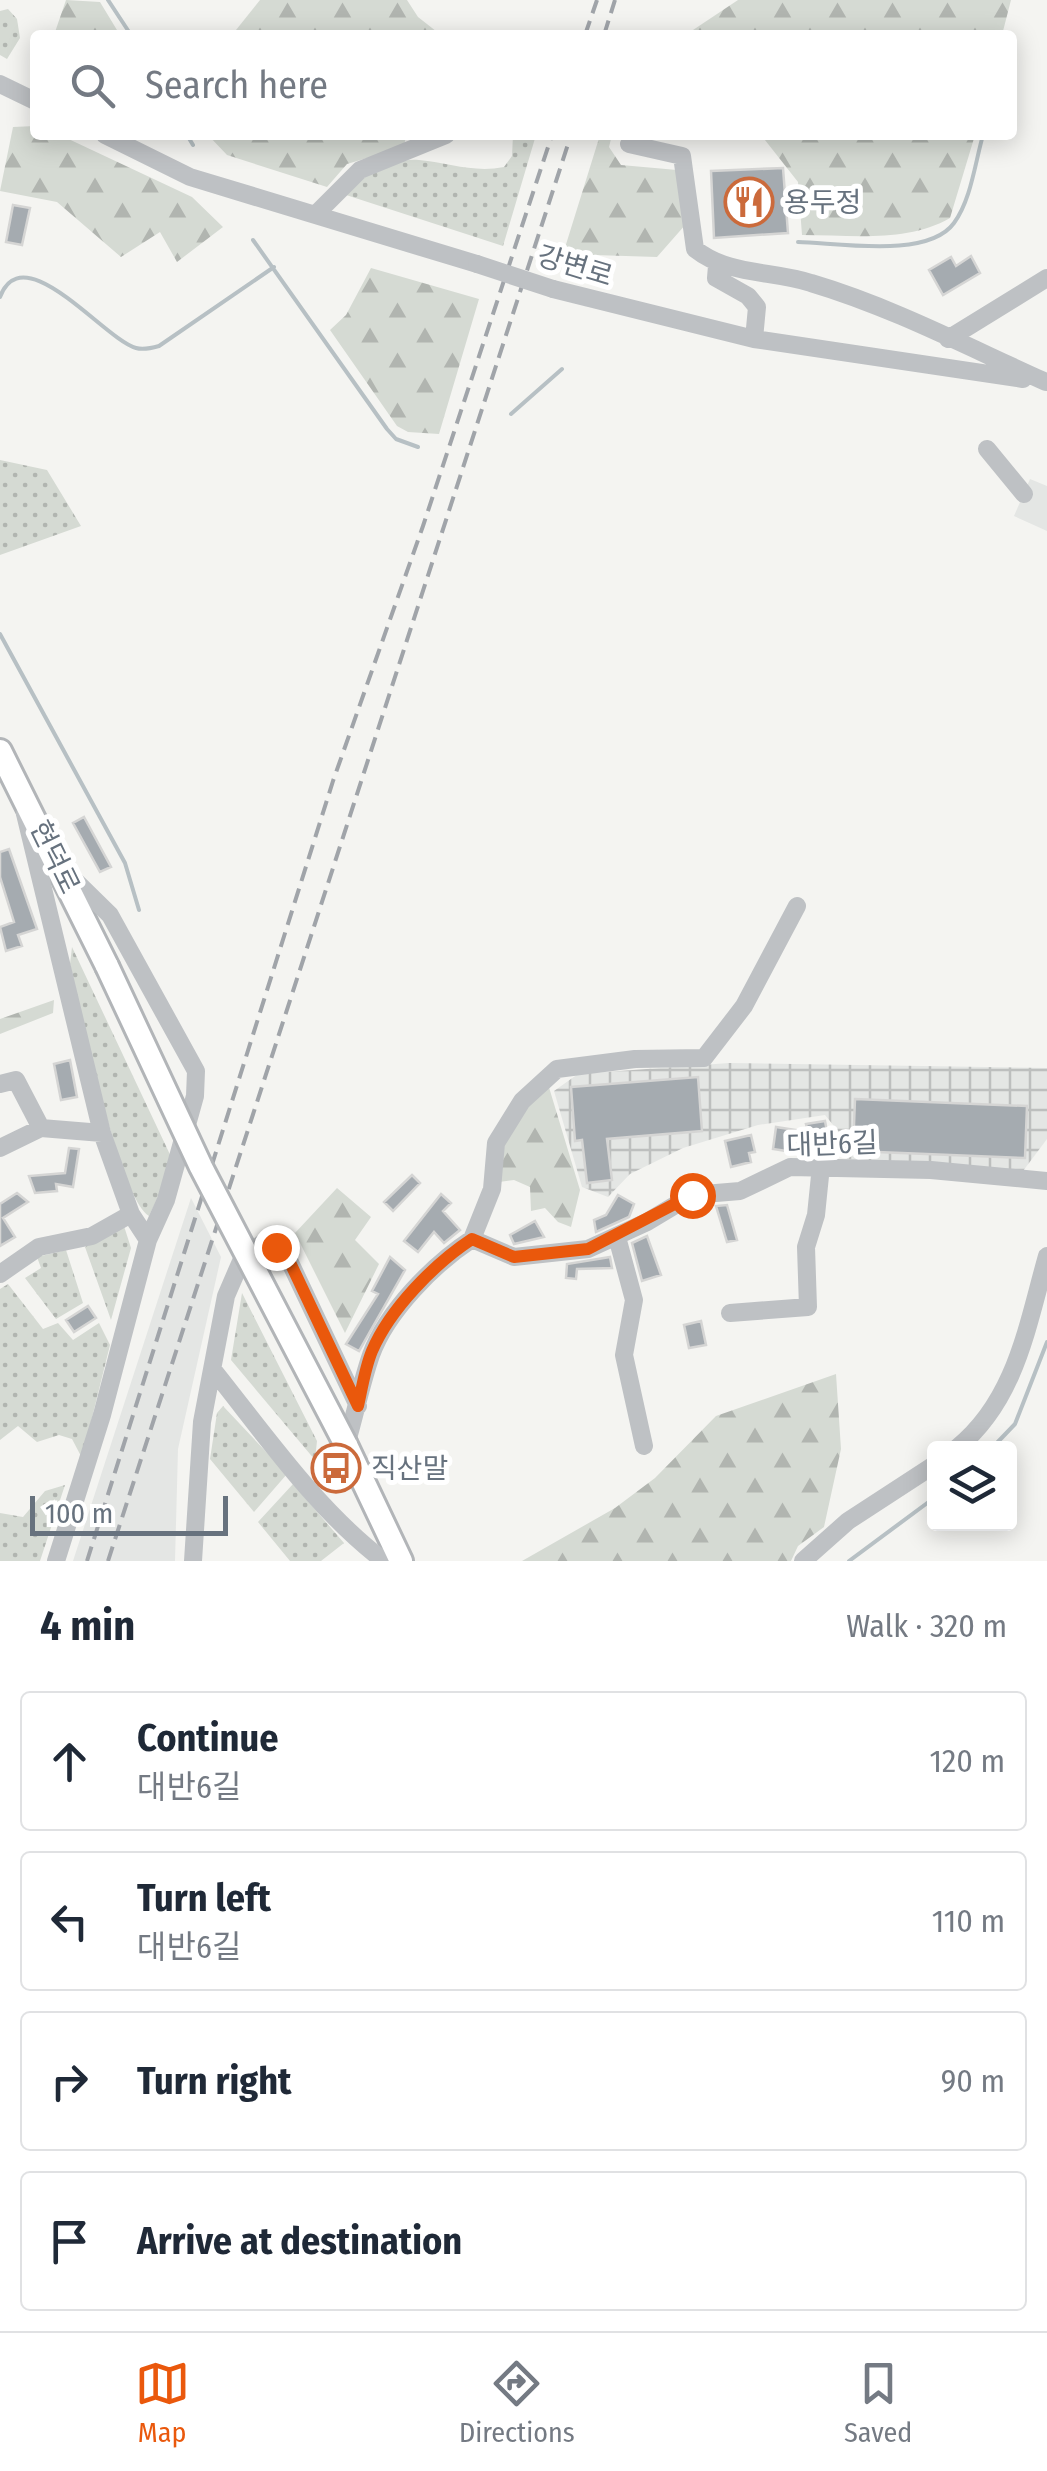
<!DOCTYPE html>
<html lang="en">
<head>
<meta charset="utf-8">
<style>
	:root { --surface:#fff; --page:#f2f2f3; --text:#1f2937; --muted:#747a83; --line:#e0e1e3; --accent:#ea580c }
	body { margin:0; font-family:"Fira Sans Condensed","Noto Sans KR",sans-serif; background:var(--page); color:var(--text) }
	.controls { position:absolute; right:30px; bottom:30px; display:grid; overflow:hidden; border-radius:10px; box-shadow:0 5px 25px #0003 }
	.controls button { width:90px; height:90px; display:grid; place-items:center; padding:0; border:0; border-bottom:2px solid var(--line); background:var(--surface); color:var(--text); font:50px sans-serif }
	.scale { position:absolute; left:30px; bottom:25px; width:198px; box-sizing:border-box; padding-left:10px; border:5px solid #67727e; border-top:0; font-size:28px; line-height:35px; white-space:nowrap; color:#67727e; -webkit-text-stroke:8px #fff; paint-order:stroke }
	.stop { position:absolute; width:30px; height:30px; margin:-22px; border:8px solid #ea580c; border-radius:50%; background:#fff }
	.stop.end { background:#ea580c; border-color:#fff; box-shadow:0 2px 10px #0008 }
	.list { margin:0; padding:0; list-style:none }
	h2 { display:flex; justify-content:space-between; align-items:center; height:130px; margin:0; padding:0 40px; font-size:42px }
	h2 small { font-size:32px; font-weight:400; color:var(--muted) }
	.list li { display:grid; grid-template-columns:65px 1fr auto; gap:30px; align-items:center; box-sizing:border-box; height:140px; margin:0 20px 20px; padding:0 20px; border:2px solid var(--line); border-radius:10px }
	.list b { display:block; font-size:38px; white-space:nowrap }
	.list p { margin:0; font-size:32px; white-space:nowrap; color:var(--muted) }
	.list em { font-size:32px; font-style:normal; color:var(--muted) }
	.icon { flex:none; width:55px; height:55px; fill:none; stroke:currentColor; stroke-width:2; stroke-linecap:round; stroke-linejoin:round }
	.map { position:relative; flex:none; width:1047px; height:1561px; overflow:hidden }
	.search { position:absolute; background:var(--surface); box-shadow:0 5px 25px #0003; left:30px; right:30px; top:30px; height:110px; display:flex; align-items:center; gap:25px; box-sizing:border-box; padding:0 35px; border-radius:10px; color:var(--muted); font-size:38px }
	.sheet { height:770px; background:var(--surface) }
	nav { display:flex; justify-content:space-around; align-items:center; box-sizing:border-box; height:140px; border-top:2px solid var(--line); background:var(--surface); font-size:28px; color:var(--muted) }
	nav a { display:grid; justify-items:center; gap:5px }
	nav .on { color:var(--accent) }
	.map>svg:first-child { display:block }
</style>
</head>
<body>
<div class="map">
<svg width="1047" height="1561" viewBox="0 0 1047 1561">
	<defs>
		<pattern id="industrial-grid" width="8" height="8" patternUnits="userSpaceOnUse" patternTransform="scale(2.5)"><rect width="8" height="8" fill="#e4e6e4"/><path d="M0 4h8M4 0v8" fill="none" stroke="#bdbfbe"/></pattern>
		<pattern id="grass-dots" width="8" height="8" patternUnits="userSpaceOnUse" patternTransform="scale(2.5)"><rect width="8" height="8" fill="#d5dad3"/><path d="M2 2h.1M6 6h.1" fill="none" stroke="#b1b5b0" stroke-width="1.8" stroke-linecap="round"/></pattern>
		<pattern id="forest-firs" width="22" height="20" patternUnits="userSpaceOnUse" patternTransform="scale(2.5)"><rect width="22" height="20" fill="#d5dad3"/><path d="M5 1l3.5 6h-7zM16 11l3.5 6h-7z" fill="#b1b5b0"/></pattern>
	</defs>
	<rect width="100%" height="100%" fill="#f4f4f1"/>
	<path fill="#e4e6e4" d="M1030,479L1047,486V531L1014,516Z
		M191,1198L221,1257L178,1449L175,1561H73Z"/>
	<path fill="url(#industrial-grid)" d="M729,1063L1047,1068V1139L1023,1171L847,1159L842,1136L825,1115L758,1125L683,1148L630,1174L608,1197L582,1187L554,1091L578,1074Z"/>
	<path fill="url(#grass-dots)" d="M8,9L17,19L20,38L7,59L0,55V11Z
		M513,135H536L503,246L343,194C360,178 394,157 419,160C449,163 474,173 504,167L512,156Z
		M0,460L47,470L81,526L0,555Z
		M72,947L174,1163L149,1216C118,1196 81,1009 70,964Z
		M124,1226L131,1248L111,1320L85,1247Z
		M66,1250L83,1303L56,1319L25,1278L41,1268L37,1257Z
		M8,1284L43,1329L58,1323L73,1340L99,1323L110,1345L82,1458L72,1439L59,1435L37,1442L18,1426L0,1440V1289Z
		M242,1293L317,1441L315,1460L231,1360Z
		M223,1406L287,1474L254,1512L210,1459L217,1413Z
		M293,1484L344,1543L321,1561H290L258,1522Z
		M65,1485L40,1561H0V1513L23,1517L45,1491Z"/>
	<path fill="url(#forest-firs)" d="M66,0L100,2L120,35H54Z
		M260,0H407L418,17L441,35H232Z
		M738,0H1011L1002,35H630L632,31L693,30Z
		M35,126V135H60L192,197L223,227L177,262L160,232L121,257L57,202L0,191L13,127Z
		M208,135H406L404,147L347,164L327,187L227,155Z
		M600,135H612L609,147L621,165L677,170L686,224L657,257L563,254Z
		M761,135H975L950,218C907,243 851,235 802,235L798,182Z
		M371,268L479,299L439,434L408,432L397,426L330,330L346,315Z
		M54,1000L53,1013L0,1034V1019Z
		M548,1084L580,1190L571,1227L558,1222L545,1208L531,1211L530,1187L514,1180L499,1182C500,1136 514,1115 548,1084Z
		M337,1188L371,1217L355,1240L379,1264L345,1333L295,1233Z
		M836,1374L841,1449L824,1527L798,1546L791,1561H522L615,1508L655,1478L716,1416Z"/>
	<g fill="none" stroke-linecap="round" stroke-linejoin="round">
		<path stroke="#b7c0c4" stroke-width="4" d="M108,0L131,35
			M187,135L193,145
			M253,240L387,429L396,439L418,447
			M798,242C839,243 928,259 954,223C971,200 975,163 983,135
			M0,297C23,235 105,340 136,348C143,350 152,348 159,346L274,267
			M511,414L562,369
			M0,634L125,863L139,910
			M992,1448L1015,1424L1047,1342
			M849,1561L934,1498"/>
	</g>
	<path fill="#a5abb0" stroke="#d5d5d4" stroke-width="2.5" d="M783,168L788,233L714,238L711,171Z
		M13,205L30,208L22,245L6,242Z
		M971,256L980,273L943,295L929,270L951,257L956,266Z
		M84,817L111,867L100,872L73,823Z
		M9,849L37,929L18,935L22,946L6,951L0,927L14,922L0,877V852Z
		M70,1060L77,1097L61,1100L54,1064Z
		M698,1077L702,1131L607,1139L612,1180L587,1183L582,1140L575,1141L571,1087Z
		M855,1099L1027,1106L1025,1158L853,1151Z
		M825,1121L828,1137L794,1143L793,1152L773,1149L776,1127L808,1132L806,1124Z
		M751,1135L755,1152L749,1153L751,1162L731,1167L725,1141Z
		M69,1148L79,1149L73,1187L56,1184L57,1191L35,1193L29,1176L65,1173Z
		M412,1175L420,1183L393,1211L384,1202Z
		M17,1193L28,1202L3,1218L15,1237L0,1246V1204Z
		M441,1194L451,1203L443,1211L460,1230L444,1243L434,1232L418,1252L404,1241Z
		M618,1195L634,1204L629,1217L596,1232L594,1220L606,1215Z
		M727,1205L737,1240L727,1242L716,1206Z
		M535,1221L544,1237L514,1244L510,1235Z
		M647,1236L661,1275L642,1281L632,1243Z
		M390,1257L405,1270L359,1351L346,1344L378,1294L372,1291Z
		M610,1257L612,1268L577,1269L576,1279L566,1278L567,1264Z
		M88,1306L96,1318L74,1332L66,1320Z
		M701,1321L706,1345L689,1348L684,1325Z"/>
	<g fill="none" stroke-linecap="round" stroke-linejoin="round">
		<g stroke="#b2b5b8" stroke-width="28">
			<path id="major" d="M0,751L107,966
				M346,1445L401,1561"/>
		</g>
		<path stroke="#bec1c4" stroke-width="18" d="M0,84L35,101
			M105,135L190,177L477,264
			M629,144L682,156L695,249C729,276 771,270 811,283C892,307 970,348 1046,382
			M318,212L360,170L446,135
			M717,266L716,278L748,296L757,307L754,339
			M553,289L754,339L1023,379
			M948,339L1047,278
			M987,449L1024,494
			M25,814L102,1133L131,1214L148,1240
			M0,1084L16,1080L41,1128
			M0,1148L41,1128L102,1133
			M617,1237L634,1300L624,1355L644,1446
			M472,1239L492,1189L496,1143L522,1101L557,1069L635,1059L704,1058L744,1006L797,906
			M0,1274L39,1247L92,1236L131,1214
			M730,1313L808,1307L806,1247L816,1215L821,1166
			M214,1371C266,1436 317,1510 384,1561
			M346,1445C355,1415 361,1384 371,1355C387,1311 434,1264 472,1239L514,1257L588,1249L647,1222L692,1195L740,1191L790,1167L931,1170L1047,1181
			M957,1448C1016,1400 1027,1326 1047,1256
			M56,1561L102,1415L148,1240L166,1200L195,1096L196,1071L110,915L63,869
			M193,1561L202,1422L226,1296L242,1259L263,1243L286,1254L358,1406
			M803,1561L848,1521L934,1465"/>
		<use href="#major" stroke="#fff" stroke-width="22"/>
		<path stroke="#a0a4a9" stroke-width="4" stroke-dasharray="15 8" stroke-linecap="butt" d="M585,35L597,0
			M604,35L615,0
			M87,1561L333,781L423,526L552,135
			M108,1561L571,135"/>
		<g stroke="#b2b5b8" stroke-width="28" stroke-linecap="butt">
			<path id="major-bridge" d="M107,966L201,1167L346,1445"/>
		</g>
		<path stroke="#bec1c4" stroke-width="18" d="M477,264L553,289"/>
		<use href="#major-bridge" stroke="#fff" stroke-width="22"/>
	</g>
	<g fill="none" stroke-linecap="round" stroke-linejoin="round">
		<path stroke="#ea580c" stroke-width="12" d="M276,1247L286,1254L358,1406C362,1388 365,1368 372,1351C390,1309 434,1264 472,1239L514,1257L588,1249L692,1195"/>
	</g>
	<defs>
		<g id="restaurant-ring" transform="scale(2.5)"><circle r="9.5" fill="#fff" stroke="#cb6a3b" stroke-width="1.5"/><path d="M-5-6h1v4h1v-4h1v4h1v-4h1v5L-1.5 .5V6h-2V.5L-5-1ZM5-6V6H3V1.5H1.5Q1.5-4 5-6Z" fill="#cb6a3b"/></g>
		<g id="bus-ring" transform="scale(2.5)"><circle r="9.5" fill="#fff" stroke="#cb6a3b" stroke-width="1.5"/><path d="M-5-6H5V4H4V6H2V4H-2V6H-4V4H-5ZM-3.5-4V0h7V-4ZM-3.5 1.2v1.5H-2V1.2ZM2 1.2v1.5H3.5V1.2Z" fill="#cb6a3b"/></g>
	</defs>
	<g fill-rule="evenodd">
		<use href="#restaurant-ring" x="749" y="202"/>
		<use href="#bus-ring" x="336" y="1468"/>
	</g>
	<g text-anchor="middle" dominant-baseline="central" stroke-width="10" stroke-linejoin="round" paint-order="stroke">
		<g font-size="28" fill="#67727e" stroke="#fff" text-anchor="start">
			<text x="784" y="202">용두정</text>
			<text x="371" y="1468">직산말</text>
		</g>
		<g font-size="28" fill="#67727e" stroke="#fff">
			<text transform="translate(575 266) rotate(17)">강변로</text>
			<text transform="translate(55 857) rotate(64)">현덕로</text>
			<text transform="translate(832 1144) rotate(-2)">대반6길</text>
		</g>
	</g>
</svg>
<div class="controls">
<button><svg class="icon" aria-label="layers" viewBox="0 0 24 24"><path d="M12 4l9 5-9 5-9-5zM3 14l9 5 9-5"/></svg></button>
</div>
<div class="scale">100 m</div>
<div class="stop" style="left:692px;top:1195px"></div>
<div class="stop end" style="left:276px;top:1247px"></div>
<div class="search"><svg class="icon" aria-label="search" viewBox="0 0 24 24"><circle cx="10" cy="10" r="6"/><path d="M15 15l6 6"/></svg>Search here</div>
</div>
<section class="sheet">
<h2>4 min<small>Walk · 320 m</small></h2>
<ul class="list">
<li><svg class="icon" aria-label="ahead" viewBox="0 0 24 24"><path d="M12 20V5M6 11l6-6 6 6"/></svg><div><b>Continue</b><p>대반6길</p></div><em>120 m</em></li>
<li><svg class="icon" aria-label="left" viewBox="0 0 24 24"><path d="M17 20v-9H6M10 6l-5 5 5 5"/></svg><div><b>Turn left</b><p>대반6길</p></div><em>110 m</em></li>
<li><svg class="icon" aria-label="right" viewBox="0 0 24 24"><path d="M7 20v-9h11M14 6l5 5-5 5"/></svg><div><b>Turn right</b></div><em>90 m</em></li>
<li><svg class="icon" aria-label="arrive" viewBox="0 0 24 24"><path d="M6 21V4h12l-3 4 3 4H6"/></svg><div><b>Arrive at destination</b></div></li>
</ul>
</section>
<nav>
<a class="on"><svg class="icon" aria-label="map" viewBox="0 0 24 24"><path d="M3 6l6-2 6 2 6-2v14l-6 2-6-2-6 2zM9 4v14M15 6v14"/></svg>Map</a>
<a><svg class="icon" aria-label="directions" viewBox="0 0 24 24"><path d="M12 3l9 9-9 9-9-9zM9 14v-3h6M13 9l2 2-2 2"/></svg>Directions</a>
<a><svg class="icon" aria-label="saved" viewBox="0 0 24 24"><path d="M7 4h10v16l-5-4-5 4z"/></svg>Saved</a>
</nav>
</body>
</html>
